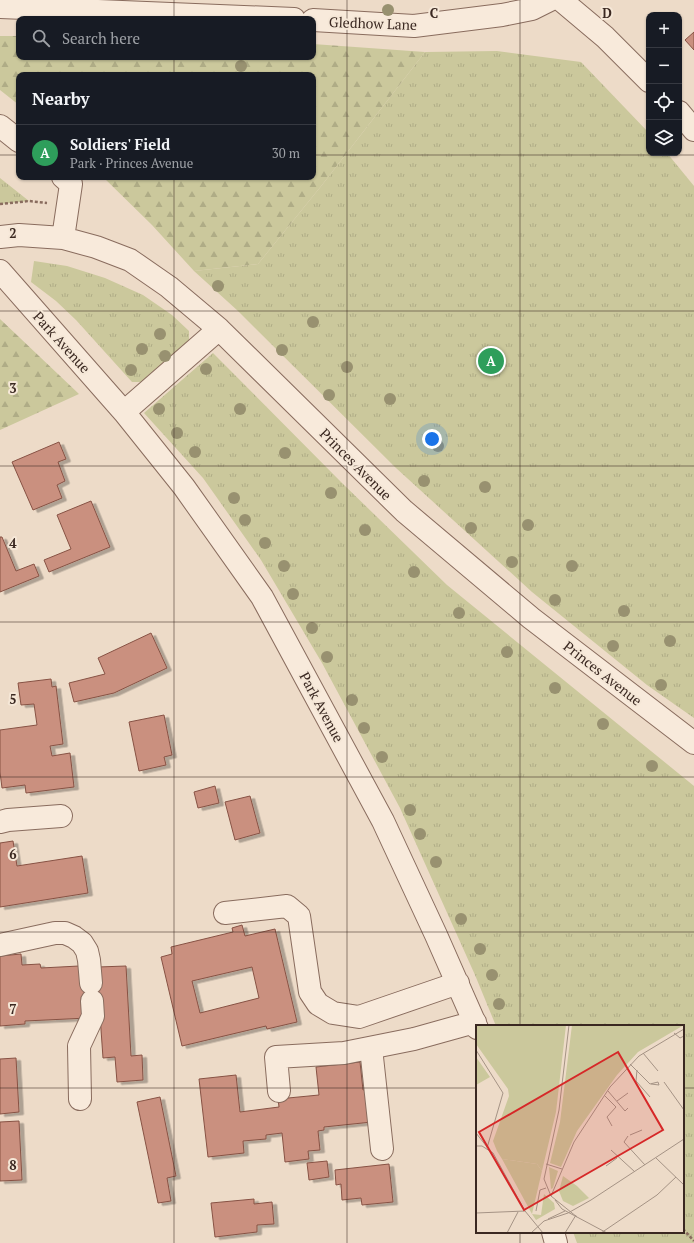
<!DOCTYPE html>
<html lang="en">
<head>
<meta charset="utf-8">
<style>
	:root { --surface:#171b24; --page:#242831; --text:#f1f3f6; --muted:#9ea1a6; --line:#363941; --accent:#0f766e }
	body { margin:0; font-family:"PT Serif",serif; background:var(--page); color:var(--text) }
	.controls { position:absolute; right:12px; top:12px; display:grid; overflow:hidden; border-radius:8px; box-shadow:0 1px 3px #0004 }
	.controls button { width:36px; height:36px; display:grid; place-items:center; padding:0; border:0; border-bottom:1px solid var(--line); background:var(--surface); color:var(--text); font:20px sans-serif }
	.you { position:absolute; left:432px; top:439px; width:14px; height:14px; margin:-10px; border:3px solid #fff; border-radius:50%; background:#1a73e8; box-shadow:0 0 0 6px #1a73e833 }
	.badge { display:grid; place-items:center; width:26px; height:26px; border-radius:50%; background:var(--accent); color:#fff; font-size:13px; font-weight:700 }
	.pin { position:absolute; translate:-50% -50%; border:2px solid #fff; box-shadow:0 1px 4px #0006 }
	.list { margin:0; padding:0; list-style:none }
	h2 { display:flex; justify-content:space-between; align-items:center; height:52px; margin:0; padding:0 16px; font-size:17px }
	h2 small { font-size:13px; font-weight:400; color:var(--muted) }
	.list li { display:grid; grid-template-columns:26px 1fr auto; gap:12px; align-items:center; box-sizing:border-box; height:56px; padding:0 16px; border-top:1px solid var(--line) }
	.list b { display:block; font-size:15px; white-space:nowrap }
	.list p { margin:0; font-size:13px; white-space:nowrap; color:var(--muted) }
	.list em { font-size:13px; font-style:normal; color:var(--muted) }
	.icon { flex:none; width:22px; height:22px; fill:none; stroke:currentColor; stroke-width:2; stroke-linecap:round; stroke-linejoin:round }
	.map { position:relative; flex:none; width:694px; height:1243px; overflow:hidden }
	.search { position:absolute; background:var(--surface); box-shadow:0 1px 3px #0004; left:16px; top:16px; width:300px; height:44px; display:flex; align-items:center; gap:10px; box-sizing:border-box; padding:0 14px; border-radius:8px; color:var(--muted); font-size:15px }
	.panel { position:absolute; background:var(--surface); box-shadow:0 1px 3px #0004; left:16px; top:72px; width:300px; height:108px; border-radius:8px }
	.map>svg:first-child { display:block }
</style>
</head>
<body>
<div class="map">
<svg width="694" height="1243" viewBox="0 0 694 1243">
	<defs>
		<pattern id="grass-tufts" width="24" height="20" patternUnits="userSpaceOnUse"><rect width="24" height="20" fill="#cbc89c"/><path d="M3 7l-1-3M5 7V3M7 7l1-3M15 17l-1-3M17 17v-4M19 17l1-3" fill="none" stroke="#afac86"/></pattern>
		<pattern id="forest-firs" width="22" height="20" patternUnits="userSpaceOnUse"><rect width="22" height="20" fill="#cbc89c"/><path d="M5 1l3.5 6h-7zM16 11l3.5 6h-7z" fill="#afac86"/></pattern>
		<filter id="shadow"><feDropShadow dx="4.5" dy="2.5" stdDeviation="0" flood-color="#0004"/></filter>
	</defs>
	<rect width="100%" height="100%" fill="#eddbc8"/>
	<path fill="url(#grass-tufts)" d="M497,51L581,62L649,133V153H667L694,186V718L647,685L532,592L396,468L238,311L194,271L258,264L322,185L425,52Z
		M0,178L29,201L0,204Z
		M34,261L67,266L105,278L143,295L172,315L189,331V343L146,380L141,382H132L76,320L56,301L31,282Z
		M213,353L341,482L447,585L694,786V1243H577L573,1232H683V1026H496L475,975L400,808L322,663L261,560L203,478L144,413Z"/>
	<path fill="url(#forest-firs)" d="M0,36H19V57H313V44L425,52L322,185L258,264L194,271L152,225L103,177H313V75H19V105L0,90Z
		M0,319L79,394L0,430Z"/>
	<path fill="#ca907f" stroke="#875244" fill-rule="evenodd" filter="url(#shadow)" d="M694,32V50L685,40Z
		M59,442L66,459L58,462L65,481L57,485L62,498L33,510L12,462Z
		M91,501L110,547L49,572L44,560L71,549L57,515Z
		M0,537H2L16,571L34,564L39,576L0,592Z
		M151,633L167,668L114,693L74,702L69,683L105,674L98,658Z
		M51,679L52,687L56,686L63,744L50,746L52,756L70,753L74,787L26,793L25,785L2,788L0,772V730L37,725L34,704L21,705L18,683Z
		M164,715L172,755L164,757L166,765L139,771L129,722Z
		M215,786L219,803L198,808L194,792Z
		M250,796L260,833L235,840L225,802Z
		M13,841L17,866L82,856L88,893L0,907V843Z
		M242,925L245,936L275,929L297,1022L267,1029L266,1026L182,1046L161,957L172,954L171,947L233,932L232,928ZM252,967L259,998L200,1013L192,981Z
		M21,954L22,965L40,964L41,968L79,966L98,967L126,966L131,1056L142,1055L143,1080L117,1082L115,1057L103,1058L99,1001L88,1018L25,1021V1024L0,1026V956Z
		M16,1058L19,1112L0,1114V1059Z
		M360,1062L363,1090L369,1089L372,1122L324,1127V1130L318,1131L320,1150L308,1151L309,1159L285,1162L282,1133L266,1135V1139L243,1141L244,1153L208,1157L199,1079L236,1075L240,1112L279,1107L278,1099L319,1095L316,1067Z
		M160,1097L176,1176L167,1178L171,1201L158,1203L137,1102Z
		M19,1121L22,1180L0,1181V1122Z
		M327,1161L329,1177L309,1180L307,1163Z
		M389,1164L393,1202L362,1205L361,1198L342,1200L341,1184L336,1185L335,1170Z
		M254,1199V1204L272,1202L274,1224L257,1225V1232L215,1237L211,1203Z"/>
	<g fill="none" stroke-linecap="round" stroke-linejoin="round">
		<g stroke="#896c5e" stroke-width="24">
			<path id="minor" d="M561,0L605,37L649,81
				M0,7L294,19
				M313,20L414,26L502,15L532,9L550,0
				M679,112L694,130
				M0,126L19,141
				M63,177L71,184L63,238
				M0,237L19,235L63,238L96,247L130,260L169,287L219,329L404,511L531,618L694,743
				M0,271L124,412L184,487L262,597L383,821L436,935L477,1028
				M124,412L219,329
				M0,822L8,820L61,816
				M225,913L287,906L299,916L310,992L318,1004L333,1013L359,1017L458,983
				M0,945L55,933H65L74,937L82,943L87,951L89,960L91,983
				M371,1048L382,1149
				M279,1091L276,1057L344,1053L414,1039L475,1022
				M80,1099L79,1046L93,1016L92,1001
				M553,1232L556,1243"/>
		</g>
		<path stroke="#896c5e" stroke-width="2.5" stroke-dasharray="3 2" stroke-linecap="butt" d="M0,204L29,201L47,203
			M683,1229L694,1241"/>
		<use href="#minor" stroke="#f8eadb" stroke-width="22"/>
	</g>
	<g fill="#989170">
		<circle cx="388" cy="10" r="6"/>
		<circle cx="241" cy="66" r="6"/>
		<circle cx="218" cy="286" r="6"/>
		<circle cx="313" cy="322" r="6"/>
		<circle cx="160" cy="334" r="6"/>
		<circle cx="142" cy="349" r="6"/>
		<circle cx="282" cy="350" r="6"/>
		<circle cx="165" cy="356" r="6"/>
		<circle cx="347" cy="367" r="6"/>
		<circle cx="206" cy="369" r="6"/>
		<circle cx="131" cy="370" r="6"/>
		<circle cx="329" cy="395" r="6"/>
		<circle cx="390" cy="399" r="6"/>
		<circle cx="159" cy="409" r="6"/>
		<circle cx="240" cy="409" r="6"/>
		<circle cx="177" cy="433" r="6"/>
		<circle cx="438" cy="446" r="6"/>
		<circle cx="195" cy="452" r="6"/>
		<circle cx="285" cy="453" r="6"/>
		<circle cx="424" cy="481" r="6"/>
		<circle cx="485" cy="487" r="6"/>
		<circle cx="331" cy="493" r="6"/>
		<circle cx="234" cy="498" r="6"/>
		<circle cx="245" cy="520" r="6"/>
		<circle cx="528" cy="525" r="6"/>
		<circle cx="471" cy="528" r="6"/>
		<circle cx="365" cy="530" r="6"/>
		<circle cx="265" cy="543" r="6"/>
		<circle cx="512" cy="562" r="6"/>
		<circle cx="284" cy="566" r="6"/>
		<circle cx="572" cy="566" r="6"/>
		<circle cx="414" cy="572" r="6"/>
		<circle cx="293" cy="594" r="6"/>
		<circle cx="555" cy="600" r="6"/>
		<circle cx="624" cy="611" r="6"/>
		<circle cx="459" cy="613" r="6"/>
		<circle cx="312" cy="628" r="6"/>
		<circle cx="670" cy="641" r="6"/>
		<circle cx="613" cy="646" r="6"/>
		<circle cx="507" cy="652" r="6"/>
		<circle cx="327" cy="657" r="6"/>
		<circle cx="661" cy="685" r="6"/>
		<circle cx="555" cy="688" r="6"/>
		<circle cx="352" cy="700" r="6"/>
		<circle cx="603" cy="724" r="6"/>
		<circle cx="364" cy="728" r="6"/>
		<circle cx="382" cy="757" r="6"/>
		<circle cx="652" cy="766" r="6"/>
		<circle cx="410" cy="810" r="6"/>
		<circle cx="420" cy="834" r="6"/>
		<circle cx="436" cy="862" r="6"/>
		<circle cx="461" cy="919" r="6"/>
		<circle cx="480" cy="949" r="6"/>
		<circle cx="492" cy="975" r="6"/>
		<circle cx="499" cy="1004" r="6"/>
	</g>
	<path fill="none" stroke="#3a2821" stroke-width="1" stroke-opacity="0.55" d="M174,0V19M347,0V1243M520,0V1026M174,57V75M0,155H19M313,155H694M174,177V1243M0,311H694M0,466H694M0,622H694M0,777H694M0,932H694M0,1088H477M683,1088H694M520,1232V1243"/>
	<g text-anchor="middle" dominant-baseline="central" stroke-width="4" stroke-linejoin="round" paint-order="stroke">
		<g font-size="14" fill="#3a2821" stroke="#f5e7d7">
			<text transform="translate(373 23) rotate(2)">Gledhow Lane</text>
			<text transform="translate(62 342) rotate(48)">Park Avenue</text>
			<text transform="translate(356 464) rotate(45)">Princes Avenue</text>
			<text transform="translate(603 673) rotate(38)">Princes Avenue</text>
			<text transform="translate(322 707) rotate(62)">Park Avenue</text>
		</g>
	</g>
	<g transform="translate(476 1025)">
		<rect width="208" height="208" fill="#eddbc8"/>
		<path d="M0,0H90L80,87L66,146L61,139L26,134L21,126L17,116L33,71L32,64L0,19ZM96,0H208L162,27L141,50L101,106L85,142L74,138L84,97ZM0,32L14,52L0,60ZM73,142L82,146L77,163L75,164ZM68,169L78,178L79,184L60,195L56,189L65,190Z" fill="#cbc89c"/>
		<path d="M26,134L61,139L66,146L56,189ZM87,151L101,161L113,173L97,181L87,176L83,166Z" fill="#cbc89c"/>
		<path fill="none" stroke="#a59385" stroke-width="1" d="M93,0L83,85L68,154L75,171L101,192M198,8L204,13L208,11M0,25L27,68L11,123M167,28L182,46M154,39L174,59L182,57L183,60L175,59M161,45L160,56L174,72M188,57L208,85M132,66L149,86L152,83M128,70L140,82L131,92L136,101M141,76L152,68M0,108L11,122M154,110L166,105M152,111L148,117L169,140M0,121H6L17,128L49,186L67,208M135,125L159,147M180,133L208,160M70,139L86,144M130,141L141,133M75,171L98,117L134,62L163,31L208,4M79,175L86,184L131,208M60,186L64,165L70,163M0,188L49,186M72,194L89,186M31,208L42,187M55,208L68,196L92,188L115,175L208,114M89,208L100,190M125,208L181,170L200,152"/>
		<path fill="#d62828" fill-opacity="0.15" stroke="#d62828" stroke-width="2" d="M142,27L187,105L48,185L3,107Z"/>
		<rect width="208" height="208" fill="none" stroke="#3a2821" stroke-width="2"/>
	</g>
	<g font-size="13" text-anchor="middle" font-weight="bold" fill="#3a2821" stroke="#f5e7d7" stroke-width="4" stroke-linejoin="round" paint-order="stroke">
		<text x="434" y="18">C</text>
		<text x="607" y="18">D</text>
		<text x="13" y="238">2</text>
		<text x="13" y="393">3</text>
		<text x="13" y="548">4</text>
		<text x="13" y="704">5</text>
		<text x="13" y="859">6</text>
		<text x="13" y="1014">7</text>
		<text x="13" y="1170">8</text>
	</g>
</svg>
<div class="controls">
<button>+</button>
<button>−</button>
<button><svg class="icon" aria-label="locate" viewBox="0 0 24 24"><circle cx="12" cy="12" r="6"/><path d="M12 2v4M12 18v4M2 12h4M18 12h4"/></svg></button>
<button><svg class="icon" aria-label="layers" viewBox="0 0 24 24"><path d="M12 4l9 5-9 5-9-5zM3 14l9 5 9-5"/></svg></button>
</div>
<div class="you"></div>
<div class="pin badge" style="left:491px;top:361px;background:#2e9e5b">A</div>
<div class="search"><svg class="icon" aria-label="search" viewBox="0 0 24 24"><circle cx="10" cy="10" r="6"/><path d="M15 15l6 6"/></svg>Search here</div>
<section class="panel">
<h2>Nearby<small></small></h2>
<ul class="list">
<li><span class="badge" style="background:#2e9e5b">A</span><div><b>Soldiers' Field</b><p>Park · Princes Avenue</p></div><em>30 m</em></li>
</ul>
</section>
</div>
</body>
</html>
